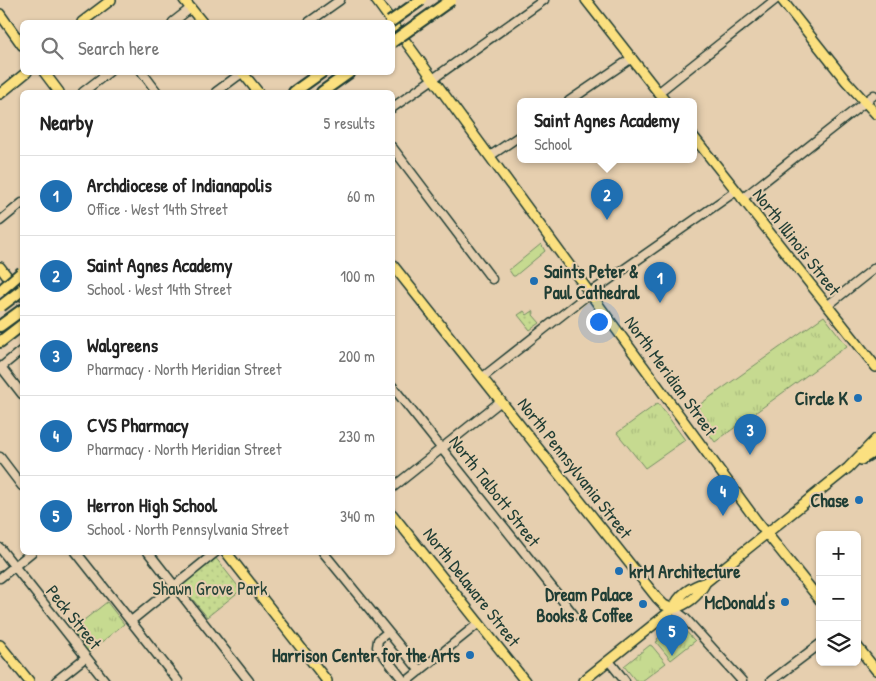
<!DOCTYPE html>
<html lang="en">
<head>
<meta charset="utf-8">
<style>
	:root { --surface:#fff; --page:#f2f2f2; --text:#222; --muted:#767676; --line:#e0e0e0; --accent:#1f6fb2 }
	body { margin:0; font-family:"Patrick Hand",sans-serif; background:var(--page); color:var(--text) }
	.controls { position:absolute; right:15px; bottom:15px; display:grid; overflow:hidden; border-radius:8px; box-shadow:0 1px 4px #0004 }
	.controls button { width:45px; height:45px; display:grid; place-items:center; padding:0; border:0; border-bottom:1px solid var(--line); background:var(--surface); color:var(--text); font:25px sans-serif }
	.you { position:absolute; left:598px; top:321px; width:18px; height:18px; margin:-12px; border:4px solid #fff; border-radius:50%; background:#1a73e8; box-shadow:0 0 0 8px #1a73e833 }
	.badge { display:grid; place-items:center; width:32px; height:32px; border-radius:50%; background:var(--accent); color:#fff; font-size:16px; font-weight:700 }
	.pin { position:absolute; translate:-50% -41px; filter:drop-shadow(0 1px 2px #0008) }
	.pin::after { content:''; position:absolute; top:26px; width:18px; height:15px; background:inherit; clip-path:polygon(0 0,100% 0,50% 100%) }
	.popup { position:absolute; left:517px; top:98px; width:180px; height:65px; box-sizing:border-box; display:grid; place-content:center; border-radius:8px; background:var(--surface); filter:drop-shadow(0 1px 4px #0005); font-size:16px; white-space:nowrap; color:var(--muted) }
	.popup b { font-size:19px; color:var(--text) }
	.popup::after { content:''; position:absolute; left:50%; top:100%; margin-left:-10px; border:10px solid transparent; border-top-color:var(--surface) }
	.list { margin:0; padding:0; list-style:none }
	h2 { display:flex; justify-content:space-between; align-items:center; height:65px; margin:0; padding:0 20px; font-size:21px }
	h2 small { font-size:16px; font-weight:400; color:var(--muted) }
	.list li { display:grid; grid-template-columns:32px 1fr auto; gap:15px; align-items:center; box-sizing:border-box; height:80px; padding:0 20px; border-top:1px solid var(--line) }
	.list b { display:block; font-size:19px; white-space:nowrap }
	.list p { margin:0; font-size:16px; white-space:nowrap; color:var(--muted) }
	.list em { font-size:16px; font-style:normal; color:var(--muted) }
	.icon { flex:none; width:28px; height:28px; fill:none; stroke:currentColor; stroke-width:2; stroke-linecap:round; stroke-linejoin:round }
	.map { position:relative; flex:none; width:876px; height:681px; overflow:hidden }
	.search { position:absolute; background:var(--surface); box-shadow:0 1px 4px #0004; left:20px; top:20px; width:375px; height:55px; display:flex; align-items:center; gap:12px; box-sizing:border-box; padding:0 18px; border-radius:8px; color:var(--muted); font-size:19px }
	.panel { position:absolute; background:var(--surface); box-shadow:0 1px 4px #0004; left:20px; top:90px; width:375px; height:465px; border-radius:8px }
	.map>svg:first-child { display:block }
</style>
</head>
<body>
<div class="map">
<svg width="876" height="681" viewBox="0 0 876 681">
	<defs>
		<pattern id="grass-tufts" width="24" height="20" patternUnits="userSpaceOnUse" patternTransform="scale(1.25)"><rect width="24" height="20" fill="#c6da90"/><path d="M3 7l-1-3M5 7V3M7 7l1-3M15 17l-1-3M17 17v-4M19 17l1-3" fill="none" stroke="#aabc7d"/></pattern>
		<pattern id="park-dots" width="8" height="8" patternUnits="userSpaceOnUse" patternTransform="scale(1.25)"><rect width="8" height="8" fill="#c6da90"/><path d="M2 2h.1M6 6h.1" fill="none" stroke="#aabc7d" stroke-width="1.8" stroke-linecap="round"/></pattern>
	</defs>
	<rect width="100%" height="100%" fill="#e6cfaf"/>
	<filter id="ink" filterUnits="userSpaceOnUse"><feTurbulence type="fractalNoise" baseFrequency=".02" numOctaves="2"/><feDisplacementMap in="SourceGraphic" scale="10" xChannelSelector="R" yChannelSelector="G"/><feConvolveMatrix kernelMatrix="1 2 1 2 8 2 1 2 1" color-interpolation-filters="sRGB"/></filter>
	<g filter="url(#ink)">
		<path fill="url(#grass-tufts)" stroke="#728c62" d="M541,244L545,251L515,276H513L509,270Z
			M824,316L847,346L715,442L692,410Z
			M658,403L685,440L645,468L617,433Z
			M107,602L124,624L88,653L70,631Z
			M678,623L695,641L671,660L656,642L658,641L657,639Z
			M650,645L652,646L666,663L642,681H636L624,666Z"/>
		<path fill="url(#park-dots)" stroke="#728c62" d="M524,311L527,315L533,311L534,313L533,315L540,323L530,330L518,315Z
			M215,557L241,590L207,617L181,585Z"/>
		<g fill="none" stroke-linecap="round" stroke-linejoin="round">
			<g stroke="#1f3d34" stroke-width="11">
				<path id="minor" d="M173,22L191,8
					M309,22L340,0
					M142,72L157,92
					M83,92L109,72
					M216,92L243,72
					M658,93L775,0
					M569,101L632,58
					M392,108L544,0
					M392,147L492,279
					M490,156L521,135
					M742,199L874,95
					M0,221L22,203
					M827,306L876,267
					M1,367L22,394
					M0,368L22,350
					M483,377L590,293L736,191
					M392,386L574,615
					M0,457L22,486
					M392,488L501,401
					M0,548L105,681
					M76,552L178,681
					M148,552L249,681
					M323,552L420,671
					M0,578L32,552
					M673,609L685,618L742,681
					M131,621L216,552
					M388,632L378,640L377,647L404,681
					M609,661L625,681
					M56,681L86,657
					M407,681L479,623
					M771,681L820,644"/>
			</g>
			<g stroke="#1f3d34" stroke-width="12">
				<path id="major" d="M184,0L202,22
					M376,0L392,22
					M586,0L665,101
					M782,0L846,81L876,114
					M0,14L22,45
					M82,22L111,0
					M392,23L756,520L820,600
					M44,72L59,92
					M242,72L258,92
					M0,94L27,72
					M693,136L876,367
					M392,264L657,598L664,605L673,609
					M0,267L22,296
					M861,460L876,451
					M392,514L525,681
					M226,552L327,681
					M673,609C679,594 690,587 706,582
					M0,645L29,681
					M857,646L876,670
					M583,681L673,609C688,604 698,597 706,582L848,468L876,439"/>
			</g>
			<g stroke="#1f3d34" stroke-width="14">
				<path id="highway" d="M294,92L322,72
					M322,92L350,72
					M0,326L22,310
					M0,342L22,325"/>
			</g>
			<use href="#minor" stroke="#e6cfaf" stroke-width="8"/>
			<use href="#major" stroke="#fbe080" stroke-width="9"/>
			<use href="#highway" stroke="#fbe080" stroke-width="10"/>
			<g stroke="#1f3d34" stroke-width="14" stroke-linecap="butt">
				<path id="highway-bridge" d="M390,22L421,0
					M392,42L451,0
					M0,291L22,272
					M1,306L22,290"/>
			</g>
			<use href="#highway-bridge" stroke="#fbe080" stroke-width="10"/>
		</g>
	</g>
	<g fill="#1f6fb2" stroke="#e6cfaf" stroke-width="2">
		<circle cx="534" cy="281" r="5"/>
		<circle cx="858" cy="398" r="5"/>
		<circle cx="859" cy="500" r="5"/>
		<circle cx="619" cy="571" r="5"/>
		<circle cx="785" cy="602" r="5"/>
		<circle cx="643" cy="604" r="5"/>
		<circle cx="470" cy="655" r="5"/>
	</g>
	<g text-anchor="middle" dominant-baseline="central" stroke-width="4" stroke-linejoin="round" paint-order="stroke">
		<g font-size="18" fill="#1f3d34" stroke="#e6cfaf">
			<text transform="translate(797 242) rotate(52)">North Illinois Street</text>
			<text transform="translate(671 376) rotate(54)">North Meridian Street</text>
			<text transform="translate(575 468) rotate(52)">North Pennsylvania Street</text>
			<text transform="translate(495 491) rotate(52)">North Talbott Street</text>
			<text transform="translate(472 587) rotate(52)">North Delaware Street</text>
			<text transform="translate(74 617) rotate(51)">Peck Street</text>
		</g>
		<g font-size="18" font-weight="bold" fill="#1f3d34" stroke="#e6cfaf" text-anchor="end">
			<text x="544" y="271" text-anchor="start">Saints Peter &amp;<tspan x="544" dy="21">Paul Cathedral</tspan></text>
			<text x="848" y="398">Circle K</text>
			<text x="849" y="500">Chase</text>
			<text x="629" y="571" text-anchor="start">krM Architecture</text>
			<text x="633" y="594">Dream Palace<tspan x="633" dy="21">Books &amp; Coffee</tspan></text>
			<text x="775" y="602">McDonald's</text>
			<text x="460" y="655">Harrison Center for the Arts</text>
		</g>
		<g font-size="18" fill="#274539" stroke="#e6cfaf">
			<text x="210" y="588">Shawn Grove Park</text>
		</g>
	</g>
</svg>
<div class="controls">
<button>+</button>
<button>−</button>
<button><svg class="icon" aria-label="layers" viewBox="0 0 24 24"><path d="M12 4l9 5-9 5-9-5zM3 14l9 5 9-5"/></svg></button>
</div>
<div class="you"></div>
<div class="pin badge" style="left:660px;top:303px">1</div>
<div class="pin badge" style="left:607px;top:220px">2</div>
<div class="popup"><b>Saint Agnes Academy</b>School</div>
<div class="pin badge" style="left:750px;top:455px">3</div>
<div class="pin badge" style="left:723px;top:516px">4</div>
<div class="pin badge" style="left:672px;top:656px">5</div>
<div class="search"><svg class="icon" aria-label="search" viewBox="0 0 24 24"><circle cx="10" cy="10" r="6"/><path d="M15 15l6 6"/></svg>Search here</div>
<section class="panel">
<h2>Nearby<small>5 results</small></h2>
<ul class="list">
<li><span class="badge">1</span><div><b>Archdiocese of Indianapolis</b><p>Office · West 14th Street</p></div><em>60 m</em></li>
<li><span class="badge">2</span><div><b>Saint Agnes Academy</b><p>School · West 14th Street</p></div><em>100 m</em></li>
<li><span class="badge">3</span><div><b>Walgreens</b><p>Pharmacy · North Meridian Street</p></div><em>200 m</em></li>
<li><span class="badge">4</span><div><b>CVS Pharmacy</b><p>Pharmacy · North Meridian Street</p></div><em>230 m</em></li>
<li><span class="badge">5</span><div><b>Herron High School</b><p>School · North Pennsylvania Street</p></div><em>340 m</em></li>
</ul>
</section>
</div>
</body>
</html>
